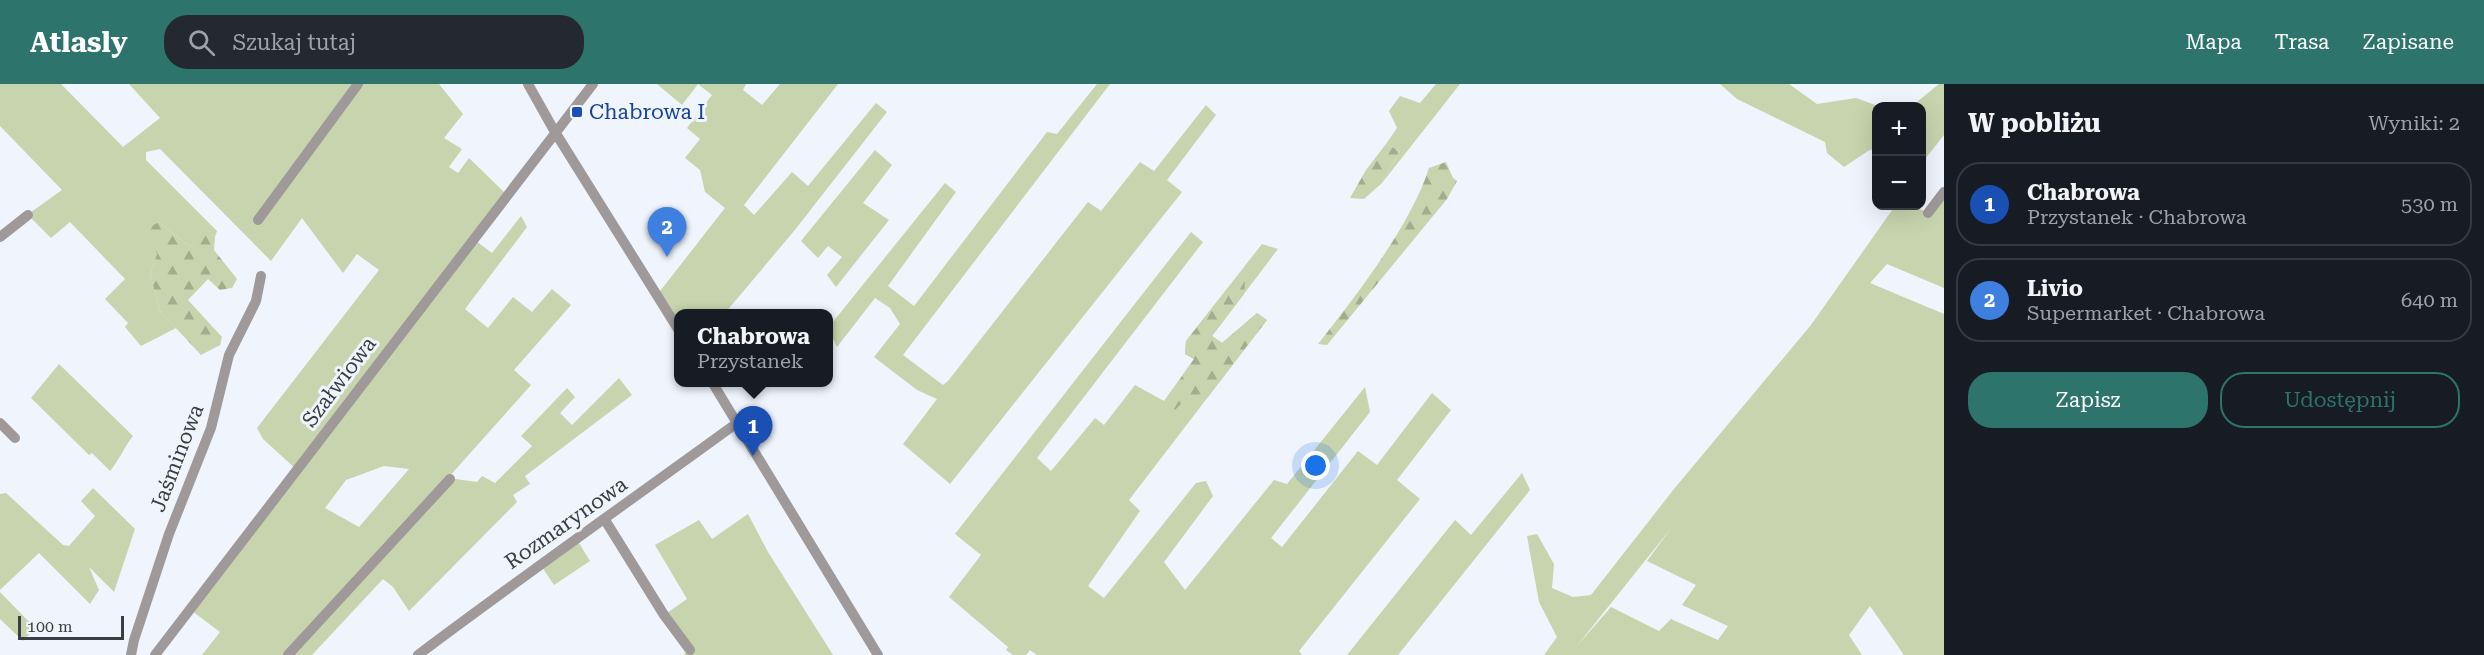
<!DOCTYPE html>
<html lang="pl">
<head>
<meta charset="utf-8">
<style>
	:root { --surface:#171b24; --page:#242831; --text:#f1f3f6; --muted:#9ea1a6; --line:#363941; --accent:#2c746c }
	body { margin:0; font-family:"Roboto Serif",serif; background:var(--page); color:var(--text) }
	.controls { position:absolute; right:18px; top:18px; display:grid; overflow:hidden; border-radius:12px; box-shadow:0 6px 24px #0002 }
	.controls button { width:54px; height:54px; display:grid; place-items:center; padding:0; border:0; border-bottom:2px solid var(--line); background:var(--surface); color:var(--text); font:30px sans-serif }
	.scale { position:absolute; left:18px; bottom:15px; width:106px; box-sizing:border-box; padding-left:6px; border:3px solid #3a3d41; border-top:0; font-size:16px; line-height:21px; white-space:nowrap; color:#3a3d41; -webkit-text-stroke:4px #eff4fd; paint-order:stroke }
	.you { position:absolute; left:1316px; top:382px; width:21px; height:21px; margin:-15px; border:4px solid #fff; border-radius:50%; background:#1a73e8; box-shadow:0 0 0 9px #1a73e833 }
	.badge { display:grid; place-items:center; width:39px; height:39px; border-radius:50%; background:var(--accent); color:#fff; font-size:20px; font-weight:700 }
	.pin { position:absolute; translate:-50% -50px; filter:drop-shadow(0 2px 3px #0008) }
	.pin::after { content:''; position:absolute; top:32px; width:21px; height:18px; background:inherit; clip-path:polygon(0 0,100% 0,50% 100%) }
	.popup { position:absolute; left:674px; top:225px; width:159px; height:78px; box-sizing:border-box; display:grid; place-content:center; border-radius:12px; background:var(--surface); filter:drop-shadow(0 2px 4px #0005); font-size:20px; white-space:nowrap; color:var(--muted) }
	.popup b { font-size:22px; color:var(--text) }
	.popup::after { content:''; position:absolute; left:50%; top:100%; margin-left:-12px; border:12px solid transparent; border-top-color:var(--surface) }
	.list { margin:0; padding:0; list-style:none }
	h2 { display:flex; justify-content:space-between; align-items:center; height:78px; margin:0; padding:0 24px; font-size:26px }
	h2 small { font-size:20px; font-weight:400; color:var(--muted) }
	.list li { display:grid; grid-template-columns:39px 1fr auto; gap:18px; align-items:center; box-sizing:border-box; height:84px; margin:0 12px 12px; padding:0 12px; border:2px solid var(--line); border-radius:24px }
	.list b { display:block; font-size:22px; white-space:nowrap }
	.list p { margin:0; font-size:20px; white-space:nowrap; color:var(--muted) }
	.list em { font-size:20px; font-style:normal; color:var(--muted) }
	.actions { display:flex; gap:12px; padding:18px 24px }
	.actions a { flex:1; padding:14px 0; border:2px solid var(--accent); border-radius:24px; text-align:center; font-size:21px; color:var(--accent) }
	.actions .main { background:var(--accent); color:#fff }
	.icon { flex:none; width:33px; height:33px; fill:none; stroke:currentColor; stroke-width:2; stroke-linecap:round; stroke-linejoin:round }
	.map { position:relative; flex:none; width:1944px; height:571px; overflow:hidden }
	header { display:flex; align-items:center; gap:36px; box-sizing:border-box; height:84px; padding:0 30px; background:var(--accent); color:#fff }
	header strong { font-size:28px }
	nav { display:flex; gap:33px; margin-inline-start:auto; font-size:21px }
	.search { width:420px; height:54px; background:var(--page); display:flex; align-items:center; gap:15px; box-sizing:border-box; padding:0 21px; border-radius:24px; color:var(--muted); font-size:22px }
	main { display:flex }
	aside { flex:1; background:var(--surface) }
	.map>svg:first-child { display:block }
</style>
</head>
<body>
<header>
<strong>Atlasly</strong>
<div class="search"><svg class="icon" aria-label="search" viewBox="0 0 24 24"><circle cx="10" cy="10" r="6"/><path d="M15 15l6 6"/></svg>Szukaj tutaj</div>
<nav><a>Mapa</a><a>Trasa</a><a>Zapisane</a></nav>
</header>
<main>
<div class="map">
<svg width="1944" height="571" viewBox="0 0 1944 571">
	<defs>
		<pattern id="forest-firs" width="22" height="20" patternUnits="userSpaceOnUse" patternTransform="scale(1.5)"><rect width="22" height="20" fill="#c7d4ad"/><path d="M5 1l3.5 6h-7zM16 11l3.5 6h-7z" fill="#a3ad8e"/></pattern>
	</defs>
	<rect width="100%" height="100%" fill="#eff4fd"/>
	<path fill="#c7d4ad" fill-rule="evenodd" d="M0,0H61L123,63L160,34L129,0H439L463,30L444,54L462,65L449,83L458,89L469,74L504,108L476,157L492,169L521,132L527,143L465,225L488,244L513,213L532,228L552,205L571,221L514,286L531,301L448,394L477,398L482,392L495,399L532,362L521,352L567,304L575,313L560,329L572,341L619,294L632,311L525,392L530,400L513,411L517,418L409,527L393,503L383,495L312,571H202L220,548L192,527L297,386L263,355L257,344L379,186L357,170L343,189L302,134L271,177L160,65L146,68V76L217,147L215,153L205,144L190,163L159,138L157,170L150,190L160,227L176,244L141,262L125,243L128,239L105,215L125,195L70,138L51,154L29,132L20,136L62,106L0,42ZM384,382L409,385L359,443L325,424L346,396Z
		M657,0H746L743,6L762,21L780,0H838L744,121L754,131L792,88L808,102L876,19L887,28L794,147L725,229L678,230V245L657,211L725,124L705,108L700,86L685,74L700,55L687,44L712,11L698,0L682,21Z
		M1097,0H1110L903,271L943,301L948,297L1088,118L1101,127L1140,78L1154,87L1206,21L1216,31L1167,96L1182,108L950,400L903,360L937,315L917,306L874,273L900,240L890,224L875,214L837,263L828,244L945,99L956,108L888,202L914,222L1047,48L1057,50Z
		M1436,0H1460L1382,99L1400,67L1386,60L1397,44L1389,27L1400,12L1420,19Z
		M1720,0H1789L1817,20L1856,14L1878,22L1876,64L1868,67L1844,83L1827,69L1825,58L1737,15Z
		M1939,0H1944V51L1922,79V22H1912Z
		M875,66L892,81L863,119L889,136L836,203L827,191L842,173L828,162L818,174L801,157Z
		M1944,116V204L1887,180L1870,199L1944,230V571H1904L1870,522L1849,551L1862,571H1544L1557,553L1539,518L1527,452L1537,450L1554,480L1552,504L1573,513L1591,511L1674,405L1811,241L1895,122H1914L1928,129ZM1672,443L1647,477L1696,501L1682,521L1728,542L1718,556L1671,535L1659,547L1611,523L1576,563Z
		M1191,148L1203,158L1037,374L1051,387L1095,334L1104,341L1135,301L1164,317L1194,275L1185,270L1186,257L1262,160L1278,165L1212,252L1222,259L1257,229L1267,236L1129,416L1140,427L1088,502L1104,514L1196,399L1206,397L1213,412L1164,478L1185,506L1274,396L1287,400L1365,303L1370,328L1271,454L1282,463L1358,367L1377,381L1432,309L1451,326L1397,396L1420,415L1299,567L1302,571H1037L1030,566L1026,571H1013L1006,566L1008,563L949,513L981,471L955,450Z
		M59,280L133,352C124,363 120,375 110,387L92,369L89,371L31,314Z
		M1522,389L1530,406L1398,571H1347L1455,436L1471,451Z
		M93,404L135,445L114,508L89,483L99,506L90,520L39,469L0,506V410L6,409L63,461L69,462L95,432L81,417Z
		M748,430L768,468L833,571H683L689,566L664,531L687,515L655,461L699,436L712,455Z
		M579,459L590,477L554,501L540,480Z
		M0,508L35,544L23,557L0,535Z"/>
	<path fill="url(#forest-firs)" d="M1386,60L1400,67L1382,99L1364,115L1350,114L1366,86Z
		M1446,78L1453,94L1457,97L1447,115L1327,261L1318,260C1356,212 1411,141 1429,84Z
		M159,138L190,163L205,143L215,153L214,166L237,195L232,204L220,206L208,195L188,216L222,253L220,261L201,271L160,227L150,190L157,170L148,144Z
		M1245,198L1244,210L1212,252L1222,259L1257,229L1267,236L1208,313C1191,307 1186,315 1174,327L1164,318L1194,275L1185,270L1186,257L1227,205L1236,199Z"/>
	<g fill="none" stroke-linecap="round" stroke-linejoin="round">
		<path stroke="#9f999a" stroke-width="10" d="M528,0L555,48L678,245
			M1928,129L1944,108
			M258,136L358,0
			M0,153L28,131
			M712,298L878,571
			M0,339L15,354
			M605,436L664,531L690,566
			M131,571L134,556L169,450L211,344L229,271L256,217L261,192
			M155,571L593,0
			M288,571L450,395
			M418,571C523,492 631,416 737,339"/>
	</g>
	<rect fill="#1a4fb4" stroke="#eff4fd" stroke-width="2" x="571" y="22" width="12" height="12" rx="3"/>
	<g text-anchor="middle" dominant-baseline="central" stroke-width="6" stroke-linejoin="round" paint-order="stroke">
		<g font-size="21" fill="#164399" stroke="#eff4fd" text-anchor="start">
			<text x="589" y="28">Chabrowa I</text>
		</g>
		<g font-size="21" fill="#3a3d41" stroke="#eff4fd">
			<text transform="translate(339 298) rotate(-53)">Szałwiowa</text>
			<text transform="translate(177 374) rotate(-69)">Jaśminowa</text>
			<text transform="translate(566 439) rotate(-35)">Rozmarynowa</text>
		</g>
	</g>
</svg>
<div class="controls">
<button>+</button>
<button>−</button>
</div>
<div class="scale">100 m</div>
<div class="you"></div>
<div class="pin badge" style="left:753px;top:372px;background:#1a4fb4">1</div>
<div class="popup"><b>Chabrowa</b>Przystanek</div>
<div class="pin badge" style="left:667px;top:173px;background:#3f7fe0">2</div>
</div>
<aside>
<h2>W pobliżu<small>Wyniki: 2</small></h2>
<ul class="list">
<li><span class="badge" style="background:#1a4fb4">1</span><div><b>Chabrowa</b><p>Przystanek · Chabrowa</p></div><em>530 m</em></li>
<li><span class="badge" style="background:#3f7fe0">2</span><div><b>Livio</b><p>Supermarket · Chabrowa</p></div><em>640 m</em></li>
</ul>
<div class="actions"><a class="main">Zapisz</a><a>Udostępnij</a></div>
</aside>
</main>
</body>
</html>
